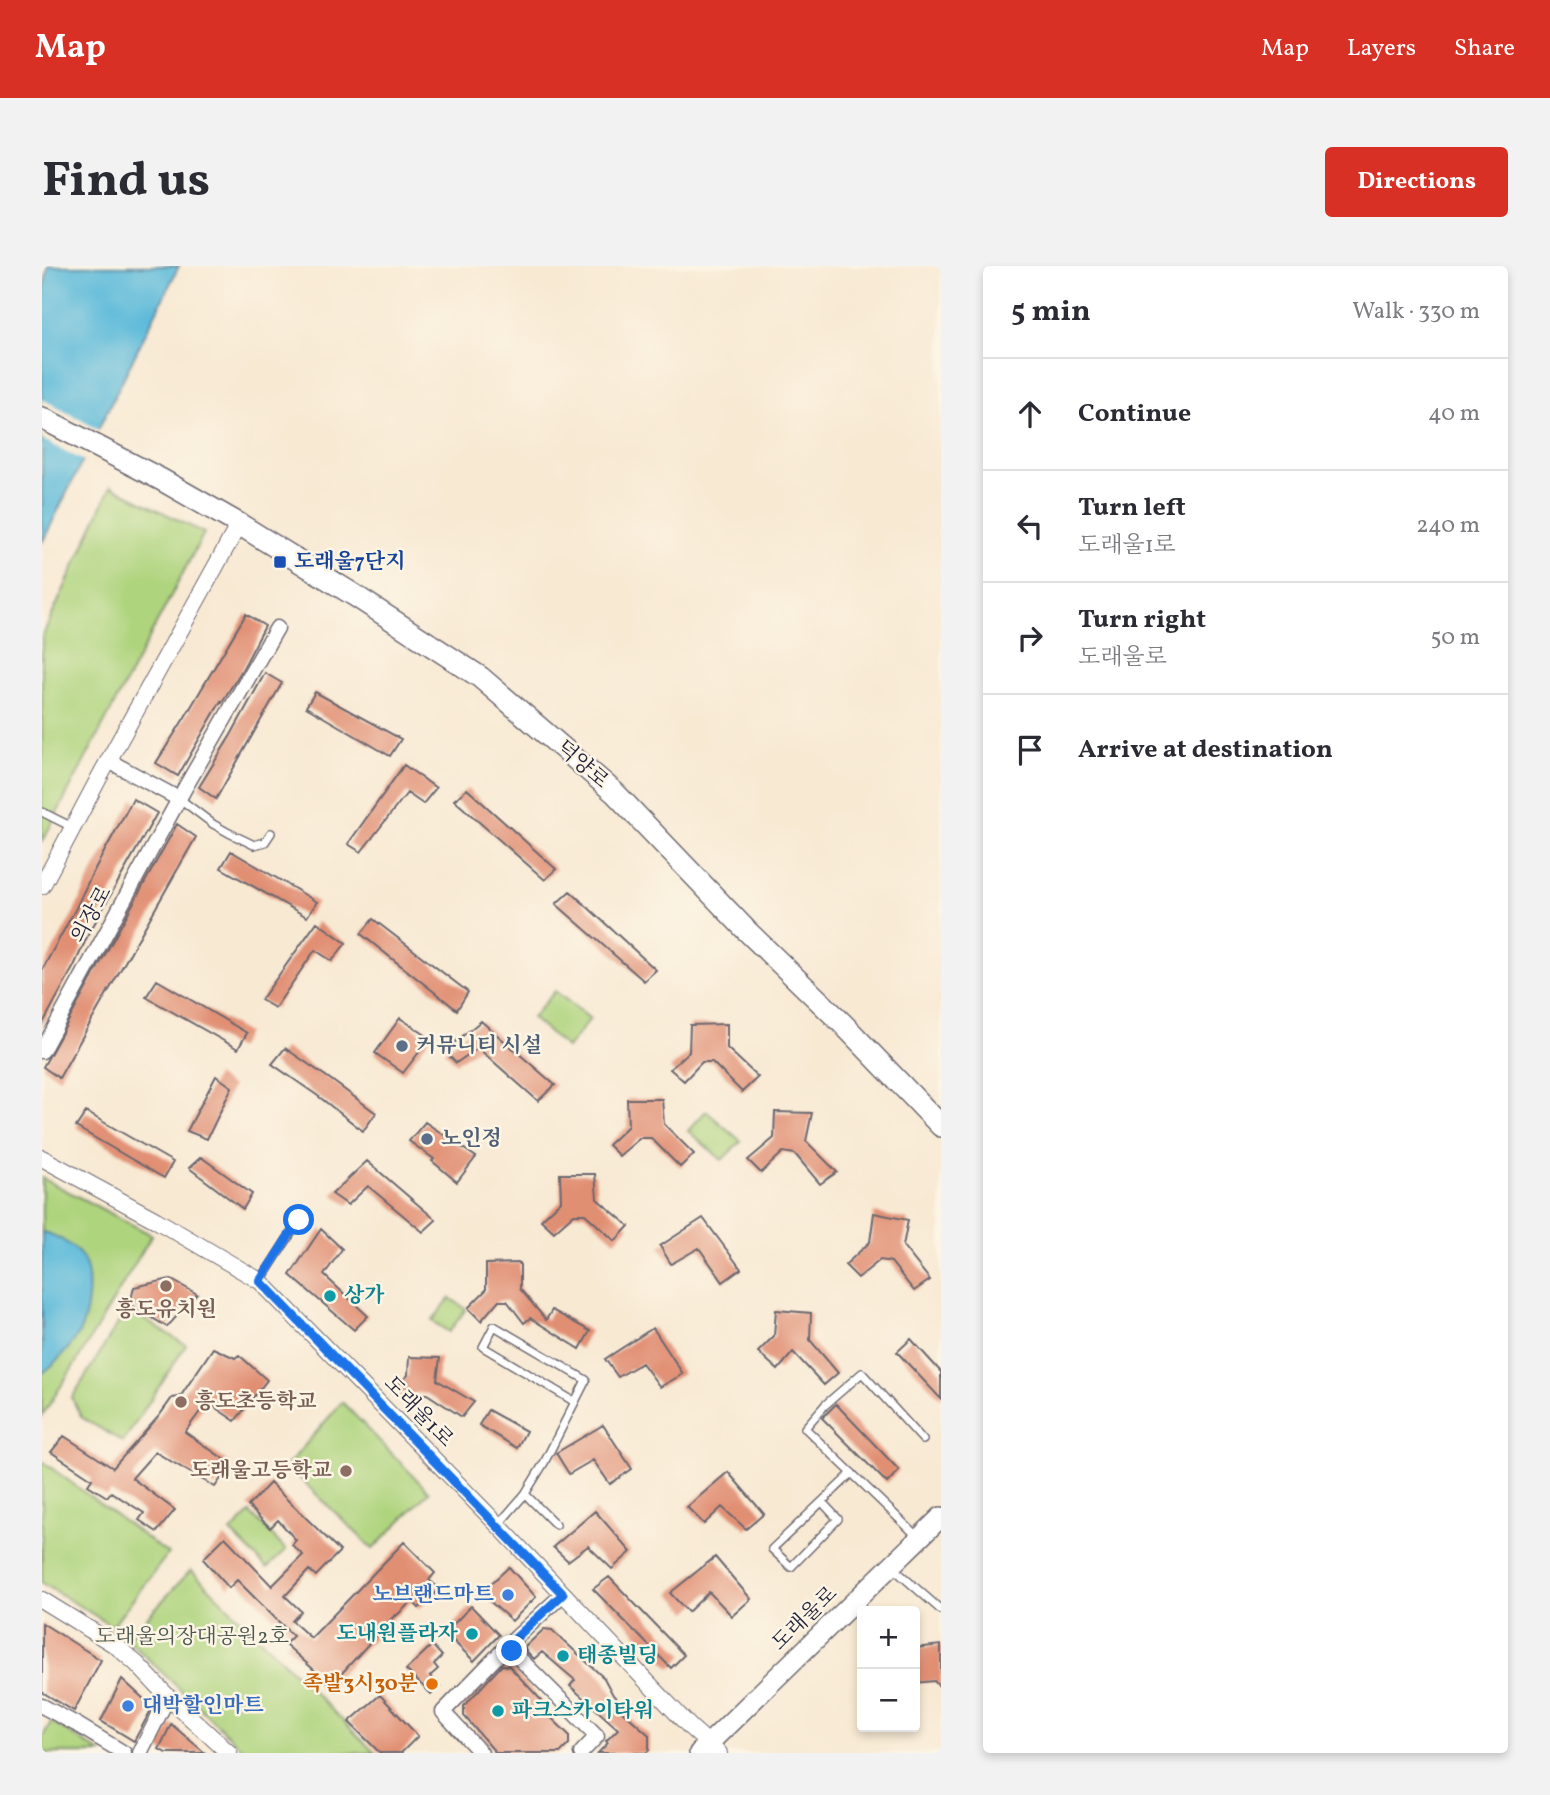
<!DOCTYPE html>
<html lang="en">
<head>
<meta charset="utf-8">
<style>
	:root { --surface:#fff; --page:#f2f2f3; --text:#2b2b33; --muted:#7c7c81; --line:#e1e1e2; --accent:#d93025 }
	body { margin:0; font-family:Vollkorn,"Noto Serif KR",serif; background:var(--page); color:var(--text) }
	.controls { position:absolute; right:21px; bottom:21px; display:grid; overflow:hidden; border-radius:7px; box-shadow:0 4px 10px #0003 }
	.controls button { width:63px; height:63px; display:grid; place-items:center; padding:0; border:0; border-bottom:2px solid var(--line); background:var(--surface); color:var(--text); font:35px sans-serif }
	.stop { position:absolute; width:21px; height:21px; margin:-16px; border:5px solid #1a73e8; border-radius:50%; background:#fff }
	.stop.end { background:#1a73e8; border-color:#fff; box-shadow:0 2px 7px #0008 }
	.list { margin:0; padding:0; list-style:none }
	h2 { display:flex; justify-content:space-between; align-items:center; height:91px; margin:0; padding:0 28px; font-size:30px }
	h2 small { font-size:23px; font-weight:400; color:var(--muted) }
	.list li { display:grid; grid-template-columns:46px 1fr auto; gap:21px; align-items:center; box-sizing:border-box; height:112px; padding:0 28px; border-top:2px solid var(--line) }
	.list b { display:block; font-size:26px; white-space:nowrap }
	.list p { margin:0; font-size:23px; white-space:nowrap; color:var(--muted) }
	.list em { font-size:23px; font-style:normal; color:var(--muted) }
	.icon { flex:none; width:38px; height:38px; fill:none; stroke:currentColor; stroke-width:2; stroke-linecap:round; stroke-linejoin:round }
	.map { position:relative; flex:none; width:899px; height:1487px; overflow:hidden; border-radius:7px }
	header { display:flex; align-items:center; gap:42px; box-sizing:border-box; height:98px; padding:0 35px; background:var(--accent); color:#fff }
	header strong { font-size:33px }
	nav { display:flex; gap:38px; margin-inline-start:auto; font-size:24px }
	.intro { display:flex; align-items:center; justify-content:space-between; box-sizing:border-box; height:168px; padding:0 42px }
	h1 { margin:0; font-size:49px }
	.button { padding:18px 32px; border-radius:7px; background:var(--accent); color:#fff; font-size:24px; font-weight:700 }
	main { display:flex; gap:42px; padding:0 42px }
	aside { flex:1; background:var(--surface); border-radius:7px; box-shadow:0 4px 10px #0003 }
	.map>svg:first-child { display:block }
</style>
</head>
<body>
<header>
<strong>Map</strong>
<nav><a>Map</a><a>Layers</a><a>Share</a></nav>
</header>
<div class="intro"><h1>Find us</h1><a class="button">Directions</a></div>
<main>
<div class="map">
<svg width="899" height="1487" viewBox="0 0 899 1487">
	<rect width="100%" height="100%" fill="#fcf5e5"/>
	<filter id="ink" filterUnits="userSpaceOnUse"><feTurbulence type="fractalNoise" baseFrequency=".0143" numOctaves="2"/><feDisplacementMap in="SourceGraphic" scale="14" xChannelSelector="R" yChannelSelector="G"/><feConvolveMatrix kernelMatrix="1 2 1 2 8 2 1 2 1" color-interpolation-filters="sRGB"/></filter>
	<filter id="wash" filterUnits="userSpaceOnUse"><feTurbulence type="fractalNoise" baseFrequency=".00686" numOctaves="4" result="noise"/><feDisplacementMap in="SourceGraphic" scale="28" xChannelSelector="R" yChannelSelector="G"/><feGaussianBlur stdDeviation="1.57" result="paint"/><feColorMatrix in="noise" values="0 0 0 0 0 0 0 0 0 0 0 0 0 0 0 0 0 1.4 0 .05"/><feComposite in="paint" operator="in"/></filter>
	<g filter="url(#wash)">
		<rect width="100%" height="100%" fill="#f8e9d3"/>
		<path fill="#afd47e" stroke="#687b5c" stroke-width="2" d="M69,220L162,267L0,576V371Z
			M513,725L548,753L525,782L490,752Z
			M664,845L699,875L680,894L646,865Z
			M0,912L110,969L40,1087L0,1150Z
			M408,1032L424,1043L407,1066L390,1055Z
			M85,1043L144,1079L81,1176L39,1151L30,1132Z
			M300,1136L387,1226L331,1283L245,1200Z
			M0,1195L126,1288L70,1360L0,1317Z
			M208,1247L244,1284L225,1302L189,1266Z
			M149,1304L333,1487H205L85,1373Z
			M9,1456L59,1487H0V1472Z"/>
		<path fill="#5cbada" stroke="#3f6e8a" stroke-width="2" d="M6,0H137L0,277V38Z
			M0,966C14,968 38,983 43,997C50,1016 46,1050 37,1067C29,1081 13,1098 0,1108Z"/>
		<path fill="#f8e9d3" d="M0,133L59,165L44,196L0,173Z"/>
		<g id="blocks">
			<path fill="#e18f73" d="M204,348L223,360L200,404L180,436L179,435L136,510L114,497L143,451Z
				M223,407L240,417L174,533L157,521L189,469Z
				M273,426L359,473L348,490L264,441Z
				M362,499L394,522L381,538L365,527L319,586L306,578Z
				M425,523L514,603L503,614L412,534Z
				M91,533L115,547L46,669L32,700L0,759V704L33,644L49,610Z
				M135,558L154,571L17,812L1,801Z
				M189,585L275,636L265,651L179,602Z
				M528,625L614,704L602,715L514,638Z
				M331,653L426,726L415,744L319,668Z
				M275,656L304,677L290,695L273,684L233,742L219,734Z
				M115,714L205,767L196,783L104,731Z
				M358,752L388,772L361,807L333,787Z
				M439,755L513,819L496,835L436,782L414,797L402,785Z
				M685,758V782L716,811L700,826L670,796H660L642,815L628,803L647,786L648,759Z
				M243,782L288,813L334,847L321,865L276,830L230,798Z
				M174,810L190,821L165,873L145,865Z
				M585,833H620L622,858L652,888L638,901L609,872H598L577,890L566,879L586,860Z
				M44,846L131,896L122,912L34,861Z
				M733,846L770,847L764,875L795,906L778,918L753,888L741,886L719,907L706,894L732,872Z
				M383,856L434,891L415,916L390,895L392,893L367,875Z
				M159,891L210,928L201,943L147,902Z
				M325,895L394,954L381,966L326,920L306,939L290,928Z
				M518,908H553L555,933L587,960L573,975L543,948H532L512,966L499,954L519,935Z
				M832,947L866,954L861,980L888,1014L872,1025L849,996L838,994L816,1012L803,999L828,976Z
				M661,952L699,1003L681,1016L657,982L629,998L618,980Z
				M279,963L300,983L282,1009L326,1050L312,1064L248,1009Z
				M478,997V1023L504,1054L510,1044L548,1065L538,1083L488,1052L482,1057L465,1035H456L439,1055L426,1042L444,1024V998Z
				M128,1013L155,1028L125,1061L88,1038L92,1021Z
				M734,1044L769,1047L768,1074L796,1107L782,1119L751,1086L736,1104L716,1086L732,1070Z
				M611,1062L641,1108L618,1121L600,1097L576,1111L563,1093Z
				M869,1073L899,1106V1133L855,1086Z
				M171,1082L193,1092L197,1089L225,1114L193,1155L165,1136L143,1166L189,1198L173,1221L113,1186L90,1212L133,1244L115,1266L97,1254L102,1247L69,1226L65,1231L46,1219L50,1213L9,1186L22,1170L71,1202L117,1150L130,1132L138,1131Z
				M367,1091L398,1092L395,1114L432,1136L420,1151L385,1128L374,1127L363,1135L351,1124L366,1109Z
				M794,1138L857,1204L845,1217L780,1152Z
				M446,1144L484,1165L475,1182L437,1159Z
				M561,1159L590,1203L568,1218L551,1194L527,1208L514,1187Z
				M686,1206L722,1248L704,1263L680,1241L662,1258L645,1241Z
				M228,1217L298,1285L274,1310L267,1304L243,1330L259,1345L250,1355L269,1372L362,1276L393,1307L387,1314L398,1323L377,1342L370,1335L354,1350L353,1349L289,1419L243,1378L251,1370L195,1314L187,1322L161,1293L183,1271L230,1320L261,1289L250,1279L254,1274L236,1254L228,1262L206,1240Z
				M553,1245L589,1286L570,1303L546,1280L526,1295L511,1281Z
				M673,1291L709,1333L690,1350L667,1326L646,1346L628,1327Z
				M467,1301L494,1331L470,1355L435,1324H442Z
				M567,1311L642,1389L629,1402L551,1323Z
				M429,1340L457,1369L432,1395L403,1367Z
				M0,1357L59,1394L32,1445L0,1426Z
				M502,1363L510,1364L562,1412L571,1429L581,1439L578,1443L607,1469V1484L604,1487H556L566,1477L564,1475L576,1463L528,1420L533,1414L500,1386L492,1393L483,1384V1381Z
				M390,1379L400,1390L392,1398L396,1403L388,1410L398,1420L389,1428L364,1404Z
				M899,1379V1422L892,1415L873,1417V1382Z
				M460,1399L467,1400L500,1435L496,1439L527,1469V1478L518,1487H454L422,1450V1440Z
				M80,1413L104,1435L108,1446L92,1475L59,1455Z
				M338,1429L376,1470L359,1487H338L307,1456Z
				M129,1458L163,1487H124L117,1483Z"/>
		</g>
	</g>
	<g filter="url(#ink)">
		<use href="#blocks" fill-opacity="0" stroke="#6d6870" stroke-width="2"/>
		<g fill="none" stroke-linecap="round" stroke-linejoin="round">
			<g stroke="#6d6870" stroke-width="10">
				<path id="service" d="M138,533L171,558L187,567L212,579L223,576L229,567
					M0,546L30,561
					M219,1014L257,955
					M483,1228L514,1259
					M780,1236L796,1253L749,1301L730,1283L810,1207
					M456,1259L483,1228L502,1197L544,1114L452,1060L441,1081L533,1136
					M877,1272L763,1162L783,1139L820,1107L881,1174
					M850,1301L899,1344"/>
			</g>
			<g stroke="#6d6870" stroke-width="17">
				<path id="minor" d="M67,495L137,533
					M0,785L144,520L235,362
					M465,1380L555,1470L539,1487
					M0,1440L34,1458L82,1487
					M98,1487L126,1431
					M439,1487L401,1446L465,1380L521,1328"/>
			</g>
			<g stroke="#6d6870" stroke-width="18">
				<path id="tertiary" d="M0,620L58,510L197,258
					M0,892L114,954L218,1015L456,1259L648,1461L677,1487
					M0,1334L73,1379L95,1398L126,1431L187,1487"/>
			</g>
			<g stroke="#6d6870" stroke-width="22">
				<path id="secondary" d="M657,1487L899,1251"/>
			</g>
			<g stroke="#6d6870" stroke-width="24">
				<path id="primary" d="M0,152L120,214L197,258L312,329L438,411L573,527L705,665L801,758L899,860"/>
			</g>
			<use href="#service" stroke="#fff" stroke-width="7"/>
			<use href="#minor" stroke="#fff" stroke-width="14"/>
			<use href="#tertiary" stroke="#fff" stroke-width="16"/>
			<use href="#secondary" stroke="#fff" stroke-width="19"/>
			<use href="#primary" stroke="#fff" stroke-width="21"/>
		</g>
	</g>
	<g fill="none" stroke-linecap="round" stroke-linejoin="round" filter="url(#ink)">
		<path stroke="#1a73e8" stroke-width="9" d="M257,954L218,1015L521,1328L465,1380L470,1385"/>
	</g>
	<rect fill="#1a4fb4" stroke="#fcf5e5" stroke-width="2.5" x="231" y="289" width="14" height="14" rx="3.5"/>
	<g fill="#5c6f8a" stroke="#fcf5e5" stroke-width="2.5">
		<circle cx="360" cy="780" r="7"/>
		<circle cx="385" cy="873" r="7"/>
	</g>
	<g fill="#8d6e63" stroke="#fcf5e5" stroke-width="2.5">
		<circle cx="124" cy="1020" r="7"/>
		<circle cx="139" cy="1136" r="7"/>
		<circle cx="304" cy="1205" r="7"/>
	</g>
	<g fill="#0f9aa8" stroke="#fcf5e5" stroke-width="2.5">
		<circle cx="288" cy="1030" r="7"/>
		<circle cx="430" cy="1368" r="7"/>
		<circle cx="521" cy="1390" r="7"/>
		<circle cx="456" cy="1445" r="7"/>
	</g>
	<g fill="#3f7fe0" stroke="#fcf5e5" stroke-width="2.5">
		<circle cx="466" cy="1329" r="7"/>
		<circle cx="86" cy="1440" r="7"/>
	</g>
	<circle fill="#e8710a" stroke="#fcf5e5" stroke-width="2.5" cx="390" cy="1418" r="7"/>
	<g text-anchor="middle" dominant-baseline="central" stroke-width="5" stroke-linejoin="round" paint-order="stroke">
		<g font-size="21" font-weight="bold" fill="#164399" stroke="#fcf5e5" text-anchor="start">
			<text x="252" y="296">도래울7단지</text>
		</g>
		<g font-size="21" fill="#22223b" stroke="#fcf5e5">
			<text transform="translate(540 499) rotate(41)">덕양로</text>
			<text transform="translate(50 649) rotate(-61)">의장로</text>
			<text transform="translate(376 1146) rotate(46)">도래울1로</text>
			<text transform="translate(763 1353) rotate(-44)">도래울로</text>
		</g>
		<g font-size="21" font-weight="bold" fill="#4e5e75" stroke="#fcf5e5" text-anchor="start">
			<text x="374" y="780">커뮤니티 시설</text>
			<text x="399" y="873">노인정</text>
		</g>
		<g font-size="21" font-weight="bold" fill="#0d838f" stroke="#fcf5e5" text-anchor="start">
			<text x="302" y="1030">상가</text>
			<text x="416" y="1368" text-anchor="end">도내원플라자</text>
			<text x="535" y="1390">태종빌딩</text>
			<text x="470" y="1445">파크스카이타워</text>
		</g>
		<g font-size="21" font-weight="bold" fill="#785e54" stroke="#fcf5e5">
			<text x="124" y="1044">흥도유치원</text>
			<text x="153" y="1136" text-anchor="start">흥도초등학교</text>
			<text x="290" y="1205" text-anchor="end">도래울고등학교</text>
		</g>
		<g font-size="21" font-weight="bold" fill="#366cbe" stroke="#fcf5e5" text-anchor="end">
			<text x="452" y="1329">노브랜드마트</text>
			<text x="100" y="1440" text-anchor="start">대박할인마트</text>
		</g>
		<g font-size="21" fill="#4c574f" stroke="#fcf5e5">
			<text x="150" y="1371">도래울의장대공원2호</text>
		</g>
		<g font-size="21" font-weight="bold" fill="#c56008" stroke="#fcf5e5" text-anchor="end">
			<text x="376" y="1418">족발3시30분</text>
		</g>
	</g>
</svg>
<div class="controls">
<button>+</button>
<button>−</button>
</div>
<div class="stop" style="left:257px;top:954px"></div>
<div class="stop end" style="left:470px;top:1385px"></div>
</div>
<aside>
<h2>5 min<small>Walk · 330 m</small></h2>
<ul class="list">
<li><svg class="icon" aria-label="ahead" viewBox="0 0 24 24"><path d="M12 20V5M6 11l6-6 6 6"/></svg><div><b>Continue</b></div><em>40 m</em></li>
<li><svg class="icon" aria-label="left" viewBox="0 0 24 24"><path d="M17 20v-9H6M10 6l-5 5 5 5"/></svg><div><b>Turn left</b><p>도래울1로</p></div><em>240 m</em></li>
<li><svg class="icon" aria-label="right" viewBox="0 0 24 24"><path d="M7 20v-9h11M14 6l5 5-5 5"/></svg><div><b>Turn right</b><p>도래울로</p></div><em>50 m</em></li>
<li><svg class="icon" aria-label="arrive" viewBox="0 0 24 24"><path d="M6 21V4h12l-3 4 3 4H6"/></svg><div><b>Arrive at destination</b></div></li>
</ul>
</aside>
</main>
</body>
</html>
